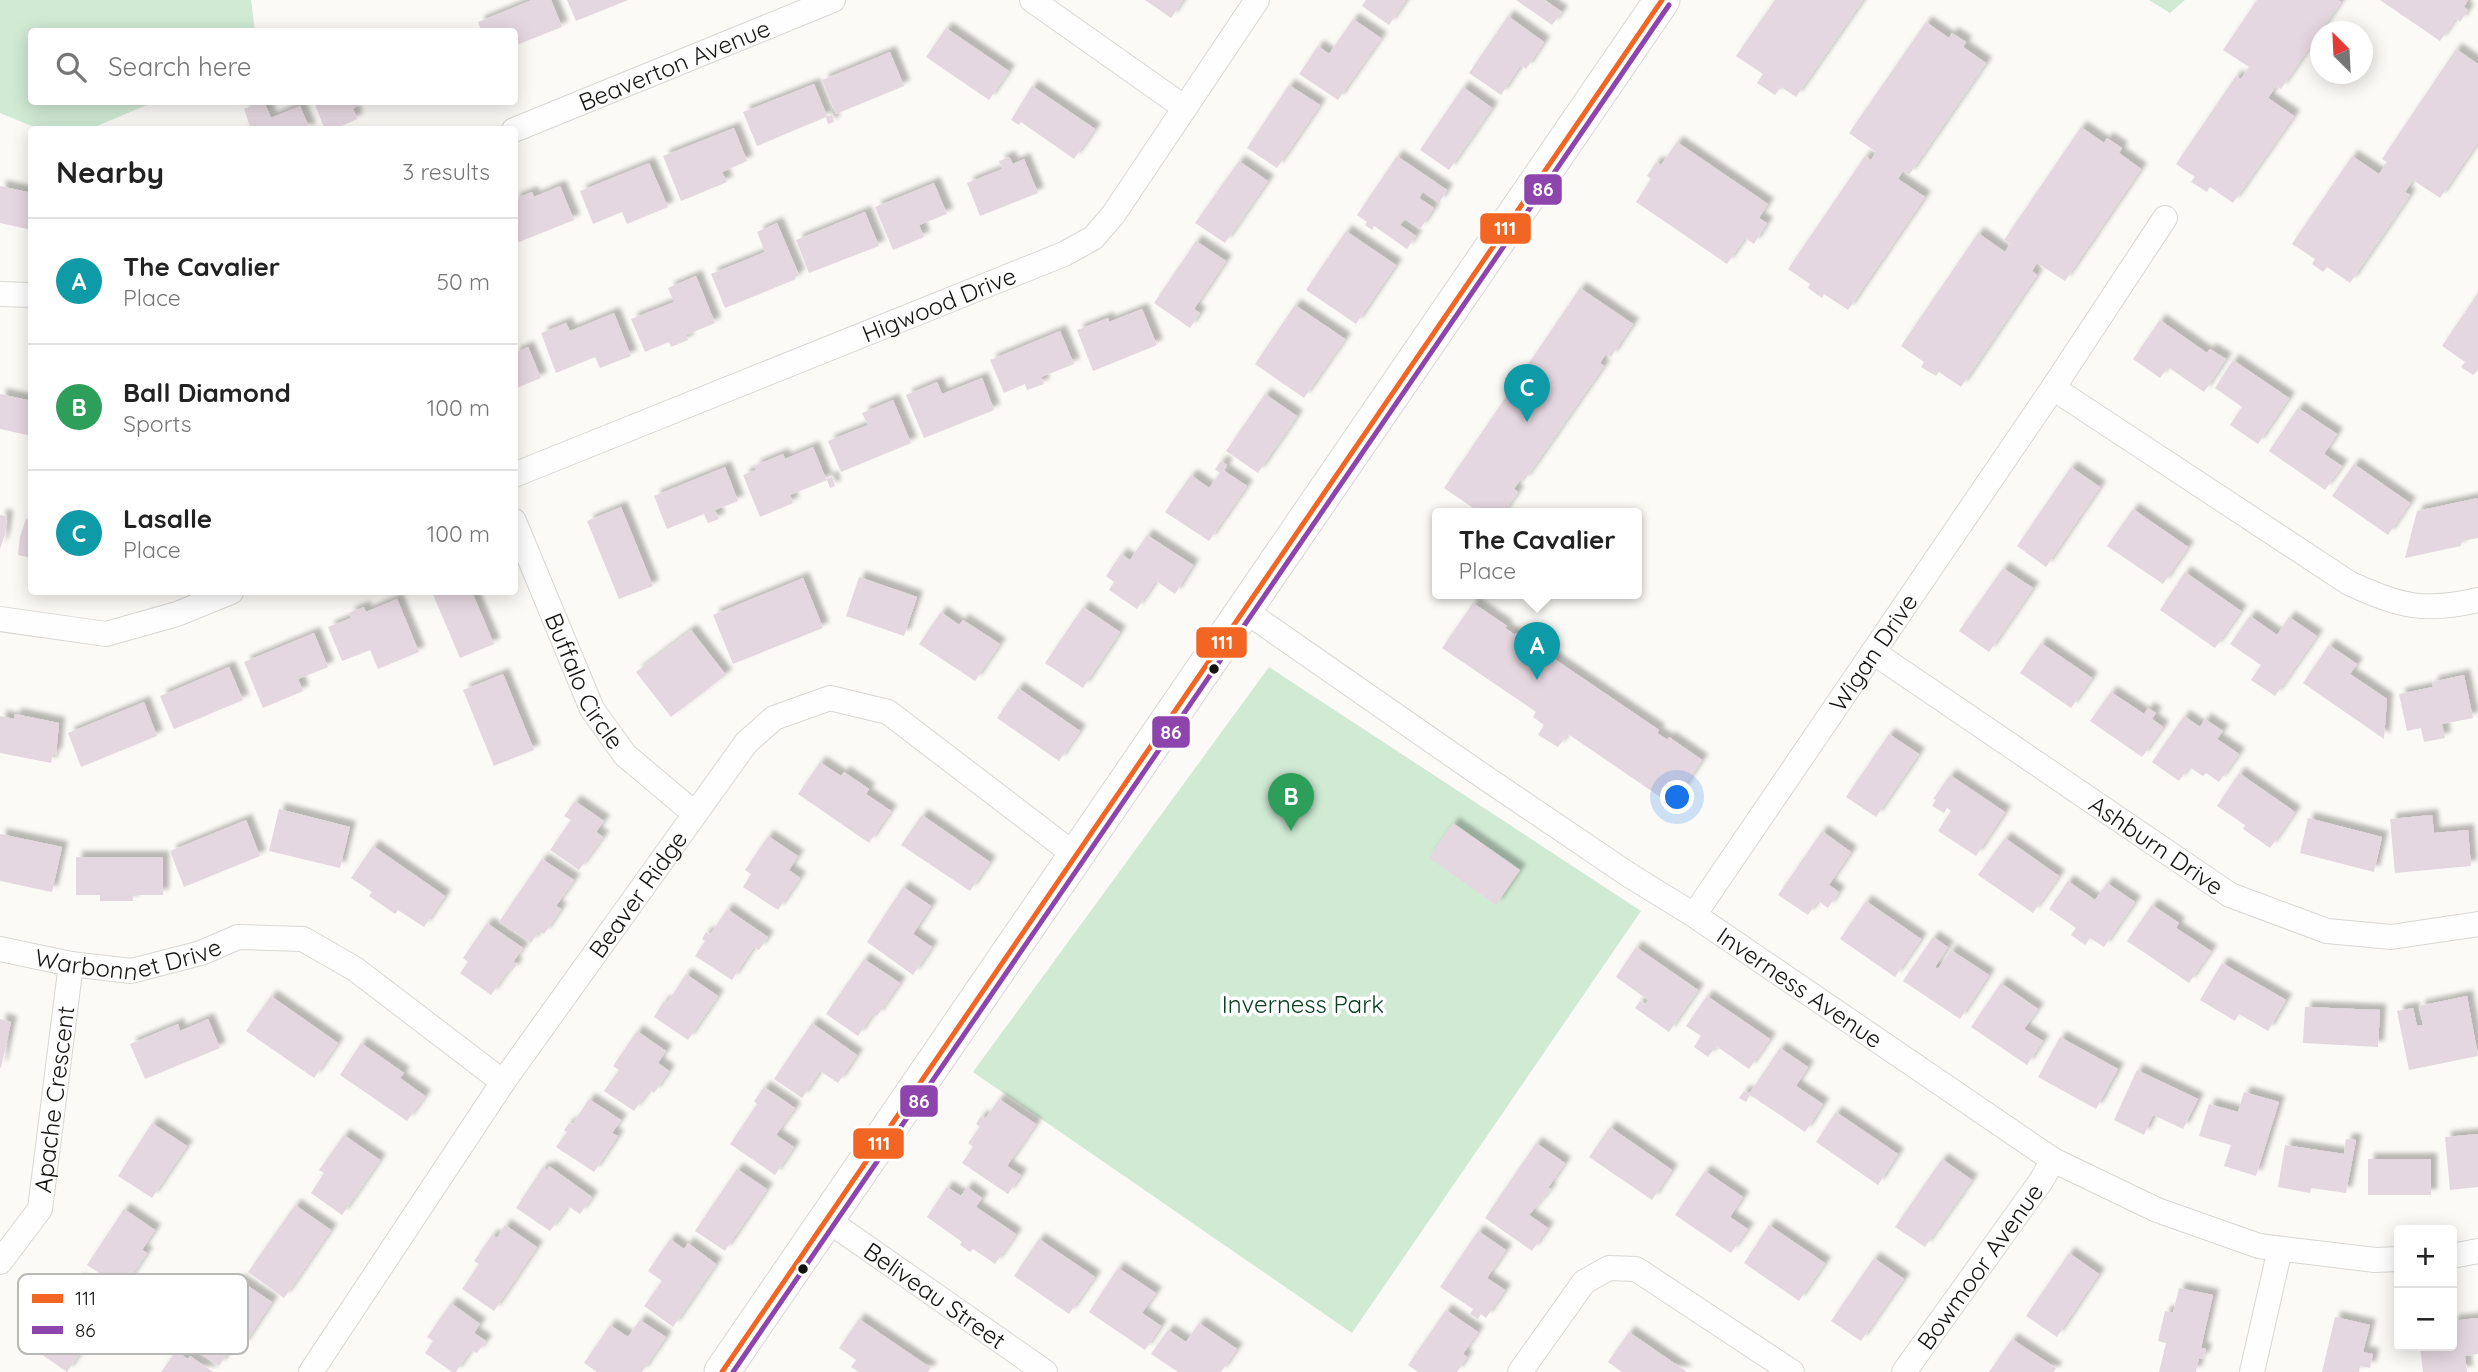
<!DOCTYPE html>
<html lang="en">
<head>
<meta charset="utf-8">
<style>
	:root { --surface:#fff; --page:#f2f2f2; --text:#222; --muted:#767676; --line:#e0e0e0; --accent:#656460 }
	body { margin:0; font-family:Quicksand,sans-serif; background:var(--page); color:var(--text) }
	.controls { position:absolute; right:21px; bottom:21px; display:grid; overflow:hidden; border-radius:7px; box-shadow:0 4px 18px #0003 }
	.controls button { width:63px; height:63px; display:grid; place-items:center; padding:0; border:0; border-bottom:2px solid var(--line); background:var(--surface); color:var(--text); font:35px sans-serif }
	.compass { position:absolute; left:2310px; top:21px; width:63px; height:63px; border-radius:50%; background:var(--surface); box-shadow:0 4px 18px #0003; rotate:336deg }
	.you { position:absolute; left:1678px; top:798px; width:24px; height:24px; margin:-18px; border:5px solid #fff; border-radius:50%; background:#1a73e8; box-shadow:0 0 0 10px #1a73e833 }
	.badge { display:grid; place-items:center; width:46px; height:46px; border-radius:50%; background:var(--accent); color:#fff; font-size:23px; font-weight:700 }
	.pin { position:absolute; translate:-50% -58px; filter:drop-shadow(0 2px 4px #0008) }
	.pin::after { content:''; position:absolute; top:37px; width:24px; height:21px; background:inherit; clip-path:polygon(0 0,100% 0,50% 100%) }
	.popup { position:absolute; left:1432px; top:508px; width:210px; height:91px; box-sizing:border-box; display:grid; place-content:center; border-radius:7px; background:var(--surface); filter:drop-shadow(0 2px 5px #0005); font-size:23px; white-space:nowrap; color:var(--muted) }
	.popup b { font-size:26px; color:var(--text) }
	.popup::after { content:''; position:absolute; left:50%; top:100%; margin-left:-14px; border:14px solid transparent; border-top-color:var(--surface) }
	.list { margin:0; padding:0; list-style:none }
	h2 { display:flex; justify-content:space-between; align-items:center; height:91px; margin:0; padding:0 28px; font-size:30px }
	h2 small { font-size:23px; font-weight:400; color:var(--muted) }
	.list li { display:grid; grid-template-columns:46px 1fr auto; gap:21px; align-items:center; box-sizing:border-box; height:126px; padding:0 28px; border-top:2px solid var(--line) }
	.list b { display:block; font-size:26px; white-space:nowrap }
	.list p { margin:0; font-size:23px; white-space:nowrap; color:var(--muted) }
	.list em { font-size:23px; font-style:normal; color:var(--muted) }
	.icon { flex:none; width:38px; height:38px; fill:none; stroke:currentColor; stroke-width:2; stroke-linecap:round; stroke-linejoin:round }
	.map { position:relative; flex:none; width:2478px; height:1372px; overflow:hidden }
	.search { position:absolute; background:var(--surface); box-shadow:0 4px 18px #0003; left:28px; top:28px; width:490px; height:77px; display:flex; align-items:center; gap:18px; box-sizing:border-box; padding:0 24px; border-radius:7px; color:var(--muted); font-size:26px }
	.panel { position:absolute; background:var(--surface); box-shadow:0 4px 18px #0003; left:28px; top:126px; width:490px; height:469px; border-radius:7px }
	.map>svg:first-child { display:block }
</style>
</head>
<body>
<div class="map">
<svg width="2478" height="1372" viewBox="0 0 2478 1372">
	<defs>
		<filter id="shadow"><feDropShadow dx="6" dy="-6" stdDeviation="2" flood-color="#0004"/></filter>
	</defs>
	<rect width="100%" height="100%" fill="#fbfaf6"/>
	<path fill="#d0ead4" d="M0,0H251L255,31L32,32V102H154L90,129H39L0,113Z
		M2149,0H2185L2170,13Z
		M1269,667L1641,911L1352,1333L973,1072Z"/>
	<path fill="#e5d7df" filter="url(#shadow)" d="M532,0H551L562,27L514,46V32H482L478,22Z
		M567,0H628L576,21Z
		M1145,0H1183L1171,18Z
		M1366,0H1406L1389,25L1362,6Z
		M1516,0H1545L1562,12L1552,25Z
		M1775,0H1863L1796,97L1781,87L1775,95L1757,83L1763,74L1736,56Z
		M2257,0H2338L2341,2L2281,89L2276,86L2268,98L2294,116L2233,203L2210,187L2207,192L2191,182L2195,177L2176,164L2236,76L2241,79L2249,67L2223,50Z
		M2380,0H2468L2464,7L2468,10L2460,22L2456,18L2440,41Z
		M1508,16L1544,42L1526,69L1521,65L1501,95L1469,73Z
		M1353,19L1381,38L1338,100L1299,74L1318,46L1329,54Z
		M1926,22L1949,38L1952,33L1966,42L1963,47L1986,63L1909,175L1903,171L1898,179L1925,197L1848,310L1824,294L1822,298L1808,288L1810,284L1788,269L1865,156L1871,160L1876,152L1849,133Z
		M946,28L1009,71L989,100L926,57Z
		M2456,49L2478,64V142L2440,198L2413,180L2405,192L2410,195L2350,283L2327,267L2323,272L2312,264L2315,259L2292,244L2352,156L2379,174L2387,162L2382,159Z
		M890,52L904,86L836,114L822,80Z
		M814,84L827,116L832,115L834,122L828,124L826,117L757,146L743,112Z
		M1289,85L1320,105L1277,168L1247,148Z
		M1032,86L1095,129L1074,159L1021,122L1019,125L1011,120Z
		M1463,87L1492,108L1449,170L1420,150Z
		M261,102H264L271,118L300,106L310,130H242L250,126L244,109Z
		M314,102H370L353,108L357,119L333,130H325Z
		M2081,127L2104,143L2107,138L2122,148L2119,153L2141,169L2065,281L2037,263L2032,271L2037,275L1961,387L1939,372L1936,376L1921,367L1924,362L1901,346L1978,233L2005,252L2010,244L2004,240Z
		M734,128L747,161L722,172L727,182L681,201L663,156Z
		M1677,142L1768,204L1759,218L1767,223L1754,244L1745,238L1727,264L1636,202L1651,179L1647,176L1656,162L1661,165Z
		M1397,156L1447,190L1439,203L1423,192L1419,198L1434,208L1420,229L1405,219L1400,225L1416,236L1407,249L1374,226L1372,230L1365,225L1367,222L1357,215Z
		M1009,157L1013,164L1024,159L1038,193L980,216L967,183L1002,169L999,161Z
		M1239,161L1268,181L1225,243L1195,223Z
		M649,163L668,207L627,224L622,212L593,224L580,191Z
		M934,183L947,214L919,225L924,237L893,250L875,207Z
		M0,186L32,193V230L0,223Z
		M560,186L574,220L514,244V199L532,192L534,197Z
		M865,212L879,246L809,273L796,240Z
		M777,223L799,275L795,277L796,279L725,308L711,274L765,252L757,232Z
		M1346,231L1396,265L1356,324L1306,290Z
		M1196,241L1226,261L1194,309L1200,313L1190,328L1154,303Z
		M696,276L715,323L686,335L688,340L671,347L669,342L645,352L631,319L674,302L668,288Z
		M1580,288L1633,324L1611,357L1606,354L1600,363L1604,366L1524,481L1521,479L1514,489L1518,492L1503,514H1482L1444,488Z
		M2478,293V370L2473,375L2461,367L2465,362L2442,346Z
		M1295,305L1345,339L1304,398L1255,364Z
		M1142,309L1157,345L1093,371L1077,330L1108,318L1109,322Z
		M614,313L631,356L600,368L595,357L556,373L541,333L566,323L570,331Z
		M2160,320L2207,353L2210,349L2226,359L2204,392L2168,367L2160,378L2133,359Z
		M1060,331L1074,364L1041,377L1044,384L1027,390L1025,384L1004,393L990,360Z
		M528,347L541,378L514,389V353Z
		M2233,360L2289,398L2258,444L2230,425L2242,407L2215,388Z
		M982,378L994,410L924,438L906,395L937,382L942,394Z
		M0,394L32,401V436L0,429Z
		M1265,394L1297,416L1258,473L1226,451Z
		M893,400L911,443L841,472L828,441L868,425L862,413Z
		M2298,408L2337,434L2324,454L2342,466L2325,490L2269,451Z
		M813,447L826,479L832,477L835,486L830,488L827,480L790,495L793,503L760,517L743,475L756,470L754,466L783,454L785,459Z
		M1221,461L1227,465L1223,470L1247,486L1209,541L1165,512L1191,475L1209,488L1220,473L1215,469Z
		M2354,464L2410,503L2388,535L2332,496Z
		M725,467L738,501L715,510L719,519L708,523L704,514L667,529L654,496Z
		M2071,467L2100,487L2046,567L2017,546Z
		M2478,498V538L2461,541V546L2405,558L2417,511Z
		M621,507L653,586L619,599L587,521Z
		M2133,509L2188,547L2163,584L2107,546Z
		M0,515L7,516L5,534L0,549Z
		M26,519L32,521V558L18,555L20,537Z
		M1147,535L1193,565L1175,594L1156,581L1137,609L1109,590L1114,582L1106,576L1121,554L1130,560Z
		M2003,568L2033,588L1989,652L1959,631Z
		M2185,572L2241,611L2215,648L2160,610Z
		M859,577L917,597L904,636L846,616Z
		M803,578L823,628L733,664L713,615Z
		M432,592H472L494,644L460,658Z
		M397,599L419,652L378,669L370,650L342,661L328,627L351,618L349,613L364,607L366,612Z
		M1473,603L1507,626L1505,628L1515,635L1516,633L1659,730L1657,733L1668,740L1669,737L1702,760L1672,805L1568,734L1558,747L1538,735L1544,725L1533,717L1536,712L1442,648Z
		M1083,607L1120,632L1083,688L1045,663Z
		M941,612L959,625L963,620L1000,644L975,681L919,644Z
		M2250,616L2277,635L2289,617L2317,636L2275,696L2251,680L2261,665L2230,644Z
		M691,630L726,675L671,717L636,672Z
		M314,633L328,667L298,679L303,691L263,708L244,662Z
		M2041,643L2092,678L2071,708L2020,673Z
		M2329,645L2357,664L2350,674L2387,699L2384,739L2303,683Z
		M229,667L243,700L174,729L160,696Z
		M503,674L534,750L494,766L463,690Z
		M2464,675L2473,718L2442,724L2445,738L2424,742L2421,728L2407,731L2399,694L2433,687L2432,682Z
		M1018,688L1080,731L1059,761L997,718Z
		M2111,692L2144,714L2148,708L2156,713L2152,719L2163,727L2142,757L2090,721Z
		M144,702L157,736L81,767L68,733Z
		M15,714L59,723L56,755L53,754L51,763L0,753V716L14,719Z
		M2184,716L2200,727L2205,719L2223,731L2217,739L2239,754L2219,782L2206,773L2203,776L2189,767L2179,781L2152,762Z
		M1889,734L1919,754L1876,817L1846,797Z
		M820,762L841,776L844,772L869,789L866,794L891,811L869,843L798,794Z
		M2239,773L2295,812L2270,848L2243,829L2245,825L2217,806Z
		M1950,775L2005,812L1976,856L1938,831L1951,811L1947,808L1944,813L1932,806L1936,800L1933,799Z
		M575,801L604,821L596,832L603,837L579,870L550,850L571,820L564,816Z
		M279,809L350,827L340,868L269,851Z
		M922,815L990,862L970,891L901,845Z
		M2432,815L2434,833L2468,830L2471,866L2395,873L2390,819Z
		M2308,818L2382,837L2374,872L2300,853Z
		M246,820L260,856L184,887L170,851Z
		M1453,823L1520,870L1496,905L1429,858Z
		M1822,831L1851,852L1829,885L1839,892L1828,908L1818,901L1808,915L1778,895Z
		M0,834L62,847L52,892L0,881Z
		M768,836L798,856L789,870L800,878L778,910L743,887L751,874L745,870Z
		M2005,838L2059,876L2033,913L1978,875Z
		M373,846L445,896L424,927L398,910L395,914L369,896L372,892L351,878Z
		M76,857H163V895H133V901H100V895H76Z
		M542,859L574,880L556,906L561,909L544,934L539,931L531,943L499,922Z
		M2068,881L2095,900L2107,883L2135,902L2104,947L2090,938L2085,945L2071,935L2076,928L2049,909Z
		M903,887L931,906L913,934L932,947L913,975L867,942Z
		M1866,901L1921,939L1895,977L1840,939Z
		M2152,905L2179,923L2176,928L2211,951L2189,983L2127,941Z
		M727,909L768,937L759,950L754,947L732,980L695,956L705,941L702,939L706,932L710,935Z
		M487,923L523,948L513,962L517,964L512,971L509,969L491,995L460,973L468,962L463,958Z
		M1933,937L1948,947L1935,967L1938,969L1951,950L1989,975L1960,1019L1903,981Z
		M1636,947L1698,990L1669,1032L1635,1008L1640,1001L1645,1005L1648,1000L1616,977Z
		M864,959L900,983L877,1016L873,1014L858,1036L826,1014Z
		M2222,963L2286,1000L2268,1031L2239,1014L2235,1021L2200,1000Z
		M686,974L718,996L688,1040L654,1017L664,1001L667,1003Z
		M2001,983L2038,1009L2024,1029L2043,1041L2027,1065L1971,1027Z
		M271,996L338,1043L314,1078L246,1031Z
		M1707,996L1770,1039L1749,1069L1716,1046L1708,1057L1694,1047L1701,1036L1686,1026Z
		M2467,996L2478,1056L2409,1070L2397,1011L2413,1008L2417,1026L2423,1025L2419,1006Z
		M2305,1007L2380,1010L2378,1047L2303,1043Z
		M0,1019L11,1022L1,1068L0,1067Z
		M208,1019L220,1048L145,1079L130,1044L178,1024L180,1031Z
		M812,1023L857,1055L838,1083L820,1071L802,1098L774,1079Z
		M637,1031L666,1051L658,1063L669,1071L654,1093L649,1090L634,1111L604,1091L619,1070L613,1066Z
		M2060,1037L2118,1069L2096,1109L2038,1077Z
		M361,1043L404,1073L400,1078L425,1096L407,1121L340,1075Z
		M1780,1048L1808,1067L1796,1086L1823,1104L1805,1132L1750,1095L1746,1102L1739,1098L1744,1091L1749,1094Z
		M2137,1070L2198,1099L2183,1129L2153,1115L2144,1135L2114,1120Z
		M764,1087L795,1108L776,1135L794,1147L775,1175L730,1144L757,1104L754,1101Z
		M2244,1092L2279,1102L2256,1176L2224,1166L2231,1145L2199,1136L2209,1104L2238,1112Z
		M589,1099L621,1120L612,1133L618,1136L594,1172L556,1147L567,1132L564,1130L569,1123L572,1125Z
		M999,1099L1036,1124L1007,1166L1021,1175L1008,1194L962,1163L973,1147L968,1143L980,1127L976,1124L981,1116L985,1119Z
		M1836,1112L1898,1154L1878,1185L1816,1142Z
		M152,1123L187,1146L152,1198L118,1176Z
		M1610,1127L1672,1170L1652,1200L1589,1157Z
		M2478,1134V1187L2450,1190L2445,1137Z
		M344,1135L380,1160L342,1215L311,1193L324,1173L319,1170Z
		M2346,1139L2356,1140L2346,1193L2311,1188L2310,1193L2278,1187L2285,1145L2344,1154Z
		M1536,1143L1565,1163L1548,1188L1551,1189L1529,1215L1548,1228L1532,1251L1485,1218Z
		M1942,1159L1972,1180L1925,1247L1895,1227Z
		M2368,1159H2431V1195H2368Z
		M549,1166L592,1197L580,1214L568,1206L550,1231L516,1208L543,1167L547,1170Z
		M737,1169L767,1189L725,1251L695,1231Z
		M1705,1171L1743,1197L1730,1217L1748,1229L1731,1253L1675,1215Z
		M947,1187L961,1196L967,1187L982,1198L976,1207L1016,1234L995,1264L973,1249L970,1252L960,1245L962,1242L927,1217Z
		M295,1205L331,1230L284,1298L248,1272Z
		M124,1209L155,1230L142,1250L147,1253L123,1289L87,1265Z
		M505,1225L537,1247L494,1311L462,1289L479,1264L474,1261L492,1235L497,1238Z
		M1769,1225L1825,1263L1799,1301L1744,1263Z
		M1478,1231L1506,1250L1487,1278L1505,1290L1486,1318L1481,1314L1478,1319L1470,1314L1473,1309L1440,1287Z
		M670,1239L684,1249L688,1243L716,1264L673,1327L644,1306L662,1281L648,1271Z
		M1039,1239L1095,1277L1069,1314L1014,1276Z
		M2069,1253L2099,1274L2057,1337L2026,1316Z
		M1874,1258L1904,1279L1861,1341L1831,1321Z
		M1118,1268L1156,1293L1142,1313L1161,1326L1145,1350L1089,1312Z
		M78,1279L114,1304L67,1372L31,1347Z
		M239,1280L272,1302L243,1346L236,1341L219,1366L193,1348Z
		M2179,1288L2213,1295L2201,1348L2206,1349L2203,1359L2199,1358L2196,1372H2159L2166,1343L2158,1341L2165,1311L2173,1313Z
		M451,1303L480,1324L474,1333L486,1341L477,1353L471,1350L456,1372H452L425,1353L433,1341L427,1337Z
		M1446,1310L1478,1332L1463,1354L1467,1357L1457,1372H1418L1408,1365Z
		M2335,1317L2370,1325L2363,1352L2373,1354L2370,1368L2360,1366L2359,1372H2322Z
		M2478,1318V1354L2465,1356L2467,1372H2423L2420,1346H2452V1321Z
		M859,1319L931,1368L928,1372H859L851,1367L856,1360L839,1348Z
		M640,1320L666,1337L642,1372H597L584,1363L610,1325L628,1337Z
		M1199,1323L1237,1349L1221,1372H1178L1151,1354L1168,1330L1186,1342Z
		M1629,1332L1687,1372H1622L1608,1362Z
		M2012,1339L2056,1368L2054,1372H1989Z
		M176,1351L188,1359L190,1356L213,1372H161Z"/>
	<g fill="none" stroke-linecap="round" stroke-linejoin="round">
		<g stroke="#d8d7d4" stroke-width="26">
			<g id="minor">
				<path d="M1032,0L1185,108"/>
				<path id="s1" d="M514,130L833,0"/>
				<path d="M0,294L32,295"/>
				<path d="M2053,388L2349,583C2398,606 2425,613 2478,600"/>
				<path id="s2" d="M514,475L1064,254L1093,238L1113,215L1257,0"/>
				<path id="s3" d="M514,521L592,709L625,755L694,813"/>
				<path id="s4" d="M1244,610L1474,770L1629,875L1694,915L2053,1160L2157,1210L2259,1246L2375,1260L2399,1259"/>
				<path d="M0,619L106,634L177,614L231,592"/>
				<path id="s5" d="M1873,652L2230,895L2327,931L2391,937L2478,924"/>
				<path id="s6" d="M1694,915L2053,388L2165,218"/>
				<path id="s7" d="M0,949L71,964L131,971L201,953L238,937L303,939L355,969L503,1082"/>
				<path id="s8" d="M826,1219L1045,1372"/>
				<path d="M2452,1256L2478,1251"/>
				<path id="s9" d="M0,1262L40,1209L71,964"/>
				<path id="s10" d="M311,1372L503,1082L746,743L774,718L830,698L888,712L1075,855"/>
				<path d="M1520,1372L1584,1282L1609,1268L1636,1269L1792,1372"/>
				<path id="s11" d="M1904,1372L2041,1181L2053,1160"/>
				<path d="M2252,1372L2280,1249"/>
			</g>
		</g>
		<g stroke="#d8d7d4" stroke-width="37">
			<path id="secondary" d="M722,1372L1662,0"/>
		</g>
		<use href="#minor" stroke="#fefefe" stroke-width="24"/>
		<use href="#secondary" stroke="#fefefe" stroke-width="35"/>
		<g stroke="#fff" stroke-width="10">
			<path id="bus-1" d="M722,1372L1662,0"/>
		</g>
		<g stroke="#fff" stroke-width="10">
			<path id="bus-2" d="M733,1372L1669,5"/>
		</g>
		<use href="#bus-1" stroke="#f26522" stroke-width="5"/>
		<use href="#bus-2" stroke="#8e44ad" stroke-width="5"/>
	</g>
	<g fill="#141310" stroke="#fff" stroke-width="2.5">
		<circle cx="1214" cy="669" r="6"/>
		<circle cx="803" cy="1269" r="6"/>
	</g>
	<g text-anchor="middle" dominant-baseline="central" stroke-width="7" stroke-linejoin="round" paint-order="stroke">
		<g font-size="24" fill="#141310" stroke="#fff">
			<text stroke="none"><textPath href="#s1" startOffset="173">Beaverton Avenue</textPath></text>
			<text stroke="none"><textPath href="#s2" startOffset="458">Higwood Drive</textPath></text>
			<text stroke="none"><textPath href="#s6" startOffset="318">Wigan Drive</textPath></text>
			<text stroke="none"><textPath href="#s3" startOffset="175">Buffalo Circle</textPath></text>
			<text stroke="none"><textPath href="#s5" startOffset="343">Ashburn Drive</textPath></text>
			<text stroke="none"><textPath href="#s10" startOffset="579">Beaver Ridge</textPath></text>
			<text stroke="none"><textPath href="#s7" startOffset="131">Warbonnet Drive</textPath></text>
			<text stroke="none"><textPath href="#s4" startOffset="672">Inverness Avenue</textPath></text>
			<text stroke="none"><textPath href="#s9" startOffset="177">Apache Crescent</textPath></text>
			<text stroke="none"><textPath href="#s11" startOffset="130">Bowmoor Avenue</textPath></text>
			<text stroke="none"><textPath href="#s8" startOffset="133">Beliveau Street</textPath></text>
		</g>
		<g font-size="24" fill="#08411f" stroke="#fff">
			<text x="1303" y="1004">Inverness Park</text>
		</g>
	</g>
	<rect x="18" y="1274" width="230" height="80" rx="10" fill="#fff" stroke="#b8b8b7" stroke-width="2"/>
	<rect x="32" y="1294" width="31" height="9" fill="#f26522"/>
	<rect x="32" y="1326" width="31" height="8" fill="#8e44ad"/>
	<g font-size="19" fill="#141310">
		<text x="75" y="1305">111</text>
		<text x="75" y="1337">86</text>
	</g>
	<g stroke="#fff" stroke-width="2.5">
		<rect x="1523" y="173" width="40" height="33" rx="7" fill="#8e44ad"/>
		<rect x="1479" y="212" width="53" height="33" rx="7" fill="#f26522"/>
		<rect x="1195" y="626" width="53" height="33" rx="7" fill="#f26522"/>
		<rect x="1151" y="715" width="40" height="34" rx="7" fill="#8e44ad"/>
		<rect x="899" y="1084" width="40" height="34" rx="7" fill="#8e44ad"/>
		<rect x="852" y="1127" width="53" height="33" rx="7" fill="#f26522"/>
	</g>
	<g font-size="19" text-anchor="middle" font-weight="bold" fill="#fff">
		<text x="1543" y="196">86</text>
		<text x="1505" y="235">111</text>
		<text x="1222" y="649">111</text>
		<text x="1171" y="739">86</text>
		<text x="919" y="1108">86</text>
		<text x="879" y="1150">111</text>
	</g>
</svg>
<div class="controls">
<button>+</button>
<button>−</button>
</div>
<svg class="compass" viewBox="-18 -18 36 36"><path d="M0-13l5 13h-10z" fill="#e53935"/><path d="M0 13l5-13h-10z" fill="#767676"/></svg>
<div class="you"></div>
<div class="pin badge" style="left:1537px;top:680px;background:#0f9aa8">A</div>
<div class="popup"><b>The Cavalier</b>Place</div>
<div class="pin badge" style="left:1291px;top:831px;background:#2e9e5b">B</div>
<div class="pin badge" style="left:1527px;top:422px;background:#0f9aa8">C</div>
<div class="search"><svg class="icon" aria-label="search" viewBox="0 0 24 24"><circle cx="10" cy="10" r="6"/><path d="M15 15l6 6"/></svg>Search here</div>
<section class="panel">
<h2>Nearby<small>3 results</small></h2>
<ul class="list">
<li><span class="badge" style="background:#0f9aa8">A</span><div><b>The Cavalier</b><p>Place</p></div><em>50 m</em></li>
<li><span class="badge" style="background:#2e9e5b">B</span><div><b>Ball Diamond</b><p>Sports</p></div><em>100 m</em></li>
<li><span class="badge" style="background:#0f9aa8">C</span><div><b>Lasalle</b><p>Place</p></div><em>100 m</em></li>
</ul>
</section>
</div>
</body>
</html>
